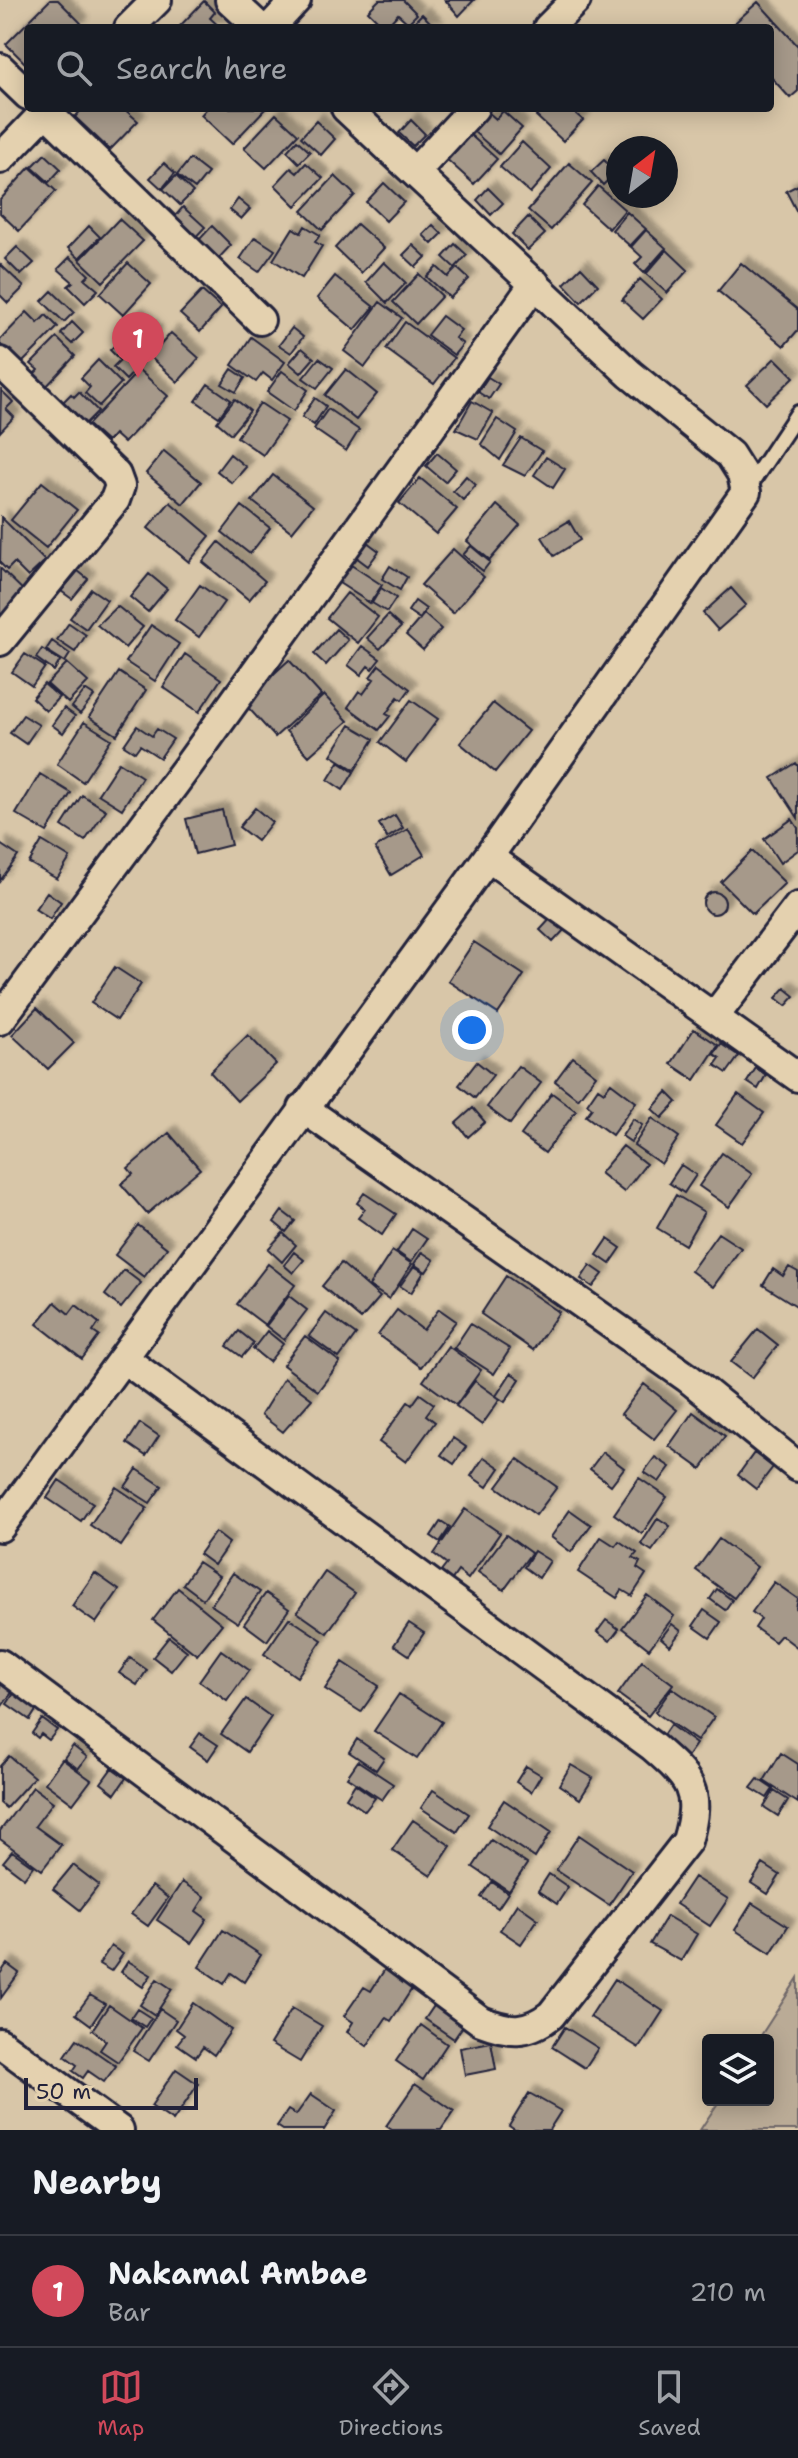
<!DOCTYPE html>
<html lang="en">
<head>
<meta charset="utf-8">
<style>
	:root { --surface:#171b24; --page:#20242c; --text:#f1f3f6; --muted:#9ea1a6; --line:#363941; --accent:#d1495b }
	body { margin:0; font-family:"Shantell Sans",sans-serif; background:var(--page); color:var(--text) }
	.controls { position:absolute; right:24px; bottom:24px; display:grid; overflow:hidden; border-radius:8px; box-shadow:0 4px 20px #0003 }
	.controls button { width:72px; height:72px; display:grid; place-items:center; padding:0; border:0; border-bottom:2px solid var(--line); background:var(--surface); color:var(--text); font:40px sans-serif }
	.compass { position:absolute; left:606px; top:136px; width:72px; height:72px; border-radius:50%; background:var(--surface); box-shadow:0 4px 20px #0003; rotate:31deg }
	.scale { position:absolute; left:24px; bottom:20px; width:174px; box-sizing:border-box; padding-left:8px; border:4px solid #22223b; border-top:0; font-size:22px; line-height:28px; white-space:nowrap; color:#22223b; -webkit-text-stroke:6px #e4d1af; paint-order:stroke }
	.you { position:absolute; left:472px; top:1030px; width:28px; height:28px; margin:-20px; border:6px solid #fff; border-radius:50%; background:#1a73e8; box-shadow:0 0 0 12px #1a73e833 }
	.badge { display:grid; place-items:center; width:52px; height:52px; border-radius:50%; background:var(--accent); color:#fff; font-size:26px; font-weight:700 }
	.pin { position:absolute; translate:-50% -66px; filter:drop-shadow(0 2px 4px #0008) }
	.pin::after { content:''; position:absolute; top:42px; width:28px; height:24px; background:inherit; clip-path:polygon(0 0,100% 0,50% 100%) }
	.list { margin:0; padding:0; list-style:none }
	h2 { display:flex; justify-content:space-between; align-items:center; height:104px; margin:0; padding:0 32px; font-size:34px }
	h2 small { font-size:26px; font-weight:400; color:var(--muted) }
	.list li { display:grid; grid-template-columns:52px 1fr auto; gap:24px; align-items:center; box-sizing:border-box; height:112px; padding:0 32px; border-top:2px solid var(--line) }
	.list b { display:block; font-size:30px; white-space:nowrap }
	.list p { margin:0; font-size:26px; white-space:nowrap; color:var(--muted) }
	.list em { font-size:26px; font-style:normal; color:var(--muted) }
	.icon { flex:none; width:44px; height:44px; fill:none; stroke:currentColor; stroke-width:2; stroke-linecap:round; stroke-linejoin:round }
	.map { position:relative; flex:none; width:798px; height:2130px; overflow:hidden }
	.search { position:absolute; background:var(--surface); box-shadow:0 4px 20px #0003; left:24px; right:24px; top:24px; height:88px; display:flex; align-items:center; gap:20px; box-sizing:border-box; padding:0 28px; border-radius:8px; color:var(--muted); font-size:30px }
	.sheet { height:216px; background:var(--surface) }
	nav { display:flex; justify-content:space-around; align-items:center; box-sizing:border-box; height:112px; border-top:2px solid var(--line); background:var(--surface); font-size:22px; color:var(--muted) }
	nav a { display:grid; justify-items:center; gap:4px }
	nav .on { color:var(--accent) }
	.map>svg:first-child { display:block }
</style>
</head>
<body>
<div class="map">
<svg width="798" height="2130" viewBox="0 0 798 2130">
	<defs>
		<filter id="shadow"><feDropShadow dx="7" dy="-7" stdDeviation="2" flood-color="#0004"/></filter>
	</defs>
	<rect width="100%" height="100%" fill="#d8c6a8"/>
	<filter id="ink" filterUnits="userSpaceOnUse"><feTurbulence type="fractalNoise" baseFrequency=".0125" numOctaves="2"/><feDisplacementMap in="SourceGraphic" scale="16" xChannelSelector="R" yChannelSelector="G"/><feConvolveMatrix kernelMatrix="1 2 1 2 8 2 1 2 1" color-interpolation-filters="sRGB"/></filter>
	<g filter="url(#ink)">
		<path fill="#baab96" stroke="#6e6668" stroke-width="2" d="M798,1978V2130H700L720,2100H768V2040H758Z"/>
		<path fill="#a6998a" stroke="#22223b" stroke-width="2" filter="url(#shadow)" d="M50,0H58L81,23L77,28H28V66L6,44Z
			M379,0H403L417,14L408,23L398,14L385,28L368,11Z
			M445,0H474L459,16Z
			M204,1L215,12L210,18L221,28H178Z
			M758,2L798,46V91L790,98L770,76V28H729Z
			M422,14L436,28H408Z
			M83,108H123L138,121L110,150L75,117Z
			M207,108H266L232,144L201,115Z
			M543,108H569L583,120L563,141L536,116Z
			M503,111L522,128L499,154L473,131L489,113L496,119Z
			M276,114L298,134L266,168L244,148Z
			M411,120L425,134L413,146L399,133Z
			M316,121L335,139L321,155L301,137Z
			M466,131L497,159L474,184L443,156Z
			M297,140L310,152L299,163L287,151Z
			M522,142L551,169L530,193L500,167Z
			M45,154L61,169L49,182L32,167Z
			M190,159L208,173L195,189L177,175Z
			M604,160L616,172L603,185L591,172Z
			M164,163L175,173L162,189L150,178Z
			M306,163L323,178L296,206L275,185L291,168L297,173Z
			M569,163L592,183L551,230L528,210Z
			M30,167L56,191L19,231L0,213V200Z
			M176,176L193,192L180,205L163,189Z
			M335,176L355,195L322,230L302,211Z
			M384,183L404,202L386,221L366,202Z
			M798,185V214L786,191Z
			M598,186L625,210L609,229L582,205Z
			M488,188L503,203L491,215L477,200Z
			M238,199L250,209L241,219L230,210Z
			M183,207L205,227L192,241L171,221Z
			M627,212L646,229L630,246L612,230Z
			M528,217L545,234L528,250L512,234Z
			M119,219L143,241L103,282L80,260Z
			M357,224L384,248L361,273L335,248Z
			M433,225L442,234L432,244L423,235Z
			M89,226L100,237L79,258L68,248Z
			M212,226L231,245L218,259L199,240Z
			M305,226L320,235L315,242L322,246L302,278L273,260L293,228L301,233Z
			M646,230L666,248L644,273L635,264L642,257L631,247Z
			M255,237L275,250L259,272L240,259Z
			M455,244L467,255L455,268L443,257Z
			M413,245L426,257L416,267L403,255Z
			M17,247L34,263L21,275L5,259Z
			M667,250L688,270L667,293L646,274Z
			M70,257L89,275L85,279L98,290L85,303L68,286L73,282L58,269Z
			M384,262L406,283L387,303L366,282Z
			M128,263L151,284L123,315L100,294Z
			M741,263L798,310V330L784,346L718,291Z
			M0,264L24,287L8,303L0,295Z
			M437,267L448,277L457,268L469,279L450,298L427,277Z
			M581,267L598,285L581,302L564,284Z
			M419,274L442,296L416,324L393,302Z
			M335,276L374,307L355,330L317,298Z
			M640,279L662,299L643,319L622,300Z
			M52,291L74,312L64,322L42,301Z
			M202,291L221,308L200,332L180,314Z
			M380,302L402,318L365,367L344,351Z
			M27,312L38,323L46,315L58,327L21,364L0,344V340Z
			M136,315L155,334L140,350L120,330Z
			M442,316L461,330L455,338L463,344L454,355L427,335Z
			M72,322L83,333L72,344L61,334Z
			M405,322L454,358L434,384L386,349Z
			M292,328L303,337L291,353L279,345Z
			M171,333L199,358L178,382L150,357Z
			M251,337L285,362L272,380L263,373L256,382L232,365Z
			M57,338L75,356L44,389L31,377L38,370L31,364Z
			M119,341L142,363L126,380L113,367L120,360L110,350Z
			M302,348L314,358L301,373L289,363Z
			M319,358L333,368L317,388L303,378Z
			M775,358L794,377L766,404L747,385Z
			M98,360L121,383L99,406L85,393L90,387L81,378Z
			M232,369L245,378L236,392L222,384Z
			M346,369L377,394L356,420L325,395Z
			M139,370L168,396L124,443L114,434L107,442L88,425Z
			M282,371L308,390L294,411L267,392Z
			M488,377L499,384L489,399L478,392Z
			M208,384L231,400L219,417L196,401Z
			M1,390L13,402L6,409L14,417L0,432Z
			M79,392L98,411L81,428L59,406L71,394L74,397Z
			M315,398L326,406L314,425L302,417Z
			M235,399L250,411L231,434L217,422Z
			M472,401L493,413L478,439L456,429Z
			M260,403L287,421L263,455L237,437Z
			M328,409L359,430L346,451L314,429Z
			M497,419L517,432L500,460L481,444Z
			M521,438L542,451L525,476L503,465Z
			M164,451L201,482L183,504L146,473Z
			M437,453L456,469L445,482L426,466Z
			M230,454L246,467L232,483L217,471Z
			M546,457L565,469L553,488L534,475Z
			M273,475L313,506L292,532L252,501Z
			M466,476L476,485L463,500L453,491Z
			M420,478L457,509L436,534L399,503Z
			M42,482L77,510L46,548L11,520Z
			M170,502L210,536L189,562L148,528Z
			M497,505L520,525L490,560L467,541Z
			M242,506L270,528L250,554L222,532Z
			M1,517L45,561L28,577L14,563L7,570L0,563Z
			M569,521L580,540L554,556L542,537Z
			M363,539L379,551L368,566L352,554Z
			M219,542L265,581L249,600L203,562Z
			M471,546L490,562L483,571L463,555Z
			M453,549L484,577L453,613L421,585Z
			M348,563L382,585L370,603L336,581Z
			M390,566L407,577L400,590L382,579Z
			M0,568L26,593L0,622Z
			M78,571L88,579L72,599L61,591Z
			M149,574L167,589L148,612L130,597Z
			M200,585L224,602L199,637L175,620Z
			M381,588L396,598L387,612L372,603Z
			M731,588L746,605L718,630L703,613Z
			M91,589L107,600L86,629L70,618Z
			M347,593L378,617L358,643L327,618Z
			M415,601L426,609L420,619L408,611Z
			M117,606L143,627L125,648L97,625Z
			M424,614L441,629L423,650L406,635Z
			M388,615L401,627L380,649L367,638Z
			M69,623L86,635L75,652L57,640Z
			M151,625L179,644L155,681L126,662Z
			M336,629L348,640L326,665L314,654Z
			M52,641L70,654L65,662L46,650Z
			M362,646L380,659L372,669L368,666L361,675L348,665Z
			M42,649L60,661L54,671L36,658Z
			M25,654L45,667L32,686L12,672Z
			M185,654L221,679L199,712L163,687Z
			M289,660L321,695L275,737L243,702Z
			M67,663L88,682L68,703L47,684Z
			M379,665L410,689L402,700L398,697L386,714L390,716L379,730L348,707L359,691L363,694L374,679L370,677Z
			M119,672L146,690L117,735L89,717Z
			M44,684L59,697L46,711L32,698Z
			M85,690L94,696L80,714L72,707Z
			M324,695L348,721L309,756L286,731Z
			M411,700L438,719L406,762L380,742Z
			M493,703L528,731L495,772L460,743Z
			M64,708L75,716L63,733L52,725Z
			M23,715L39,725L26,744L10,733Z
			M84,722L111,739L83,782L57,764Z
			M350,725L374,739L355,770L331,755Z
			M137,726L152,736L157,729L173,739L160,758L140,745L135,752L124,745Z
			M119,762L142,777L122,809L98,794Z
			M339,762L354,772L343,790L328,780Z
			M796,763L798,766V818L772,778Z
			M40,774L71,793L47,832L16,814Z
			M82,795L106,810L85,841L62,826Z
			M255,808L272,822L257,841L239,827Z
			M222,810L231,845L195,854L186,819Z
			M395,815L403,828L387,838L379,824Z
			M792,819L798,828V850L780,863L764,839Z
			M408,829L424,855L391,875L375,848Z
			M42,841L70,858L57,879L29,863Z
			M0,844L18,856L0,881Z
			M752,851L785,883L753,914L721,882Z
			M47,892L61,902L50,919L35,909Z
			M703 903a11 11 0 1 1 22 0a11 11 0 1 1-22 0Z
			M553,916L566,928L553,942L540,930Z
			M474,942L524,975L498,1014L448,981Z
			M115,967L141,984L117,1020L91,1003Z
			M785,988L795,996L786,1006L776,998Z
			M37,1008L74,1043L48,1069L12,1035Z
			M694,1029L718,1045L695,1080L671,1064Z
			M248,1035L276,1064L237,1101L210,1072Z
			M721,1044L739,1056L727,1073L715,1065L720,1058L714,1054Z
			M573,1057L596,1075L578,1099L555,1081Z
			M477,1062L493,1075L475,1098L459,1085Z
			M518,1066L541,1083L510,1124L487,1107Z
			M756,1068L766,1075L758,1089L747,1082Z
			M611,1083L636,1102L612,1135L586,1116L592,1108L587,1104L598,1088L604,1092Z
			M667,1092L677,1102L662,1118L652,1109Z
			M552,1093L576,1111L545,1153L521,1135Z
			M738,1094L764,1113L742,1143L716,1125Z
			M473,1108L485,1122L468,1137L456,1123Z
			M652,1118L679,1137L661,1164L634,1145Z
			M633,1119L642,1125L631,1142L622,1136Z
			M169,1133L200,1169L147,1214L121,1184L133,1174L128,1168Z
			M623,1146L646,1164L624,1192L600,1173Z
			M722,1153L752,1174L729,1207L699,1186Z
			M681,1165L696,1175L684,1193L669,1183Z
			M364,1193L396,1214L382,1235L358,1218L365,1209L357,1203Z
			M676,1195L704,1212L685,1245L657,1228Z
			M282,1211L295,1221L286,1232L274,1222Z
			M138,1225L167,1248L144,1277L115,1255Z
			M412,1229L427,1239L411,1262L397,1252Z
			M283,1233L296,1245L282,1262L268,1249Z
			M718,1233L741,1248L713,1287L691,1271Z
			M608,1239L621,1248L610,1264L597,1255Z
			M392,1251L412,1264L389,1299L369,1286Z
			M294,1252L304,1260L293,1273L284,1265Z
			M422,1252L434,1260L426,1272L414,1264Z
			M341,1263L380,1297L361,1319L322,1286Z
			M268,1264L295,1285L265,1325L237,1304Z
			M590,1265L603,1274L593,1287L581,1279Z
			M414,1266L424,1272L411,1293L400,1286Z
			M789,1267L798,1272V1307L763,1285L773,1269L783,1276Z
			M124,1270L141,1283L121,1308L105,1295Z
			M506,1276L559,1312L533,1350L481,1314Z
			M289,1296L307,1310L284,1340L266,1326Z
			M55,1302L69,1314L76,1305L99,1323L93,1332L99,1336L82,1359L37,1324Z
			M439,1309L456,1321L421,1367L378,1335L397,1310L423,1330Z
			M326,1313L356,1335L339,1358L309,1336Z
			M470,1324L510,1349L494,1374L454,1348Z
			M758,1329L778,1345L752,1378L731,1362Z
			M239,1331L254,1343L242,1357L227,1346Z
			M267,1331L283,1344L269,1362L253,1349Z
			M305,1336L340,1362L318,1391L283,1365Z
			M448,1346L481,1370L456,1405L423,1381Z
			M511,1373L520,1379L505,1402L496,1396Z
			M284,1378L312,1399L283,1432L261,1415Z
			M475,1381L500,1399L482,1425L456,1406Z
			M644,1384L677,1410L654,1439L621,1414Z
			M420,1394L434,1404L426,1415L435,1422L406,1462L379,1442L408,1402L412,1405Z
			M693,1412L725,1436L701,1469L669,1446Z
			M140,1423L159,1436L146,1456L127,1443Z
			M453,1438L466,1447L454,1464L441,1455Z
			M603,1452L624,1468L611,1485L590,1469Z
			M754,1453L773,1467L756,1489L738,1475Z
			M484,1457L500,1468L487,1487L471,1476Z
			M655,1457L670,1467L659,1482L644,1472Z
			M518,1459L557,1487L536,1515L497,1487Z
			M137,1469L162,1486L150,1503L125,1487Z
			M639,1478L667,1497L642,1534L614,1514Z
			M59,1480L93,1503L81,1521L47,1498Z
			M116,1487L147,1508L121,1546L90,1525Z
			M465,1509L500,1533L468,1579L458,1571L451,1581L440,1573L447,1564L434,1554Z
			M570,1510L591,1525L571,1552L551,1537Z
			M658,1518L670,1526L652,1551L641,1544Z
			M441,1521L450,1527L440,1542L431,1536Z
			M215,1532L229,1543L214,1565L199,1554Z
			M506,1535L531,1553L504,1590L478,1572Z
			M601,1537L615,1546L619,1541L637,1553L633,1558L640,1562L637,1568L646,1574L632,1596L622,1590L617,1598L578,1572Z
			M719,1539L757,1567L734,1598L696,1570Z
			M534,1551L550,1561L539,1578L524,1567Z
			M198,1562L219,1576L203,1599L183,1584Z
			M325,1572L355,1593L327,1633L297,1612Z
			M95,1573L119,1590L96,1623L72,1606Z
			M233,1573L260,1592L238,1623L211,1605Z
			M774,1582L798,1599L796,1608L798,1610V1648L781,1635L775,1642L755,1628L761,1619L752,1612Z
			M178,1588L222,1624L197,1655L153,1620Z
			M717,1589L732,1600L725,1610L710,1599Z
			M266,1593L289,1609L267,1641L244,1624Z
			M647,1595L674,1616L649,1649L622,1628Z
			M704,1610L721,1622L710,1638L693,1626Z
			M289,1618L322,1640L297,1677L264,1654Z
			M606,1620L619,1629L610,1641L597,1632Z
			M409,1623L424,1633L409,1655L394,1645Z
			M672,1624L681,1631L670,1646L661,1638Z
			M169,1637L187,1651L171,1671L153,1657Z
			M221,1650L249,1670L227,1701L199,1681Z
			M130,1658L147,1670L137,1685L119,1673Z
			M642,1661L673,1684L648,1716L618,1694Z
			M343,1662L379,1686L361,1712L325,1689Z
			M0,1682L13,1691L0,1709Z
			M672,1688L714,1717L697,1741L655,1712Z
			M17,1689L40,1704L30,1720L7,1704Z
			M399,1694L442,1722L417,1759L374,1731Z
			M246,1699L271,1717L247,1752L221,1734Z
			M42,1719L57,1730L49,1740L41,1734L38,1738L32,1733Z
			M670,1725L696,1744L687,1757L661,1738Z
			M200,1733L218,1745L208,1760L190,1747Z
			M357,1739L384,1758L376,1770L349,1752Z
			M73,1746L87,1757L78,1769L64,1758Z
			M781,1753L798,1764V1803L764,1781Z
			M9,1756L34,1777L6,1808L0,1803V1766Z
			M62,1759L91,1780L73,1804L45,1783Z
			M358,1761L393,1784L382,1800L347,1777Z
			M571,1765L593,1778L580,1799L559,1785Z
			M526,1766L541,1775L531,1792L516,1782Z
			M112,1768L126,1778L115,1794L101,1783Z
			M758,1779L773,1789L767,1798L751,1788Z
			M355,1784L375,1798L365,1811L346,1798Z
			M33,1787L53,1802L35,1826L61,1845L42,1870L0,1839V1831Z
			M433,1790L469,1814L457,1832L421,1808Z
			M774,1791L788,1800L778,1816L764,1807Z
			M504,1800L551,1832L535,1858L487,1826Z
			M413,1820L451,1846L431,1876L392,1850Z
			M579,1835L632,1871L609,1905L556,1870Z
			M491,1840L527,1864L509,1891L473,1867Z
			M12,1851L33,1866L24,1878L3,1862Z
			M763,1864L780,1875L768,1894L751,1883Z
			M73,1865L99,1885L80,1910L53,1889Z
			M549,1874L568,1887L557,1904L538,1891Z
			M694,1877L728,1899L710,1926L676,1904Z
			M182,1882L205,1897L196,1911L207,1919L191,1943L157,1920Z
			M492,1882L508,1893L498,1908L481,1897Z
			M152,1886L168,1898L148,1926L131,1914Z
			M752,1903L788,1926L771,1953L735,1930Z
			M517,1904L538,1919L521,1944L500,1930Z
			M667,1916L697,1934L681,1961L650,1944Z
			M223,1930L261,1955L244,1982L231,1973L224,1984L199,1967Z
			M111,1946L123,1954L111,1971L99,1964Z
			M128,1961L151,1975L143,1987L121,1972Z
			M7,1964L19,1973L1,1998L0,1974Z
			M385,1969L413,1987L391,2021L386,2018L367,2046L347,2032L353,2022L344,2016L364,1987L371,1991Z
			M157,1979L172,1989L155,2015L140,2005Z
			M615,1979L663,2011L639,2048L590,2017Z
			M90,1995L105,2004L91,2025L76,2014Z
			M193,2003L231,2030L214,2055L203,2047L196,2057L177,2044L184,2035L176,2029Z
			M436,2003L465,2023L454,2039L425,2019Z
			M109,2005L142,2028L118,2062L100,2050L106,2041L92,2030Z
			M292,2008L322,2026L300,2062L270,2044Z
			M137,2009L151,2018L145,2027L131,2018Z
			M160,2009L176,2020L149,2061L133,2051Z
			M421,2025L447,2044L423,2080L396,2061Z
			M565,2027L598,2048L585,2068L552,2047Z
			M77,2039L116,2066L104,2082L88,2071L83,2078L73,2071L77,2065L65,2056Z
			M491,2042L496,2069L465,2075L460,2048Z
			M176,2069L198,2084L173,2121L151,2106Z
			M415,2084L454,2111L441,2130H392L386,2126Z
			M529,2093L561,2111L549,2130H515L509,2126Z
			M311,2094L336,2111L324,2130H283L277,2126L288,2110L296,2115Z"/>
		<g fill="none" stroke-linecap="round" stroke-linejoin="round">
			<g stroke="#22223b" stroke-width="20">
				<path id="service" d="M746,491L798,413"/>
			</g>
			<g stroke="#22223b" stroke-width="34">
				<path id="minor" d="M230,0L260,28
					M129,28L157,0
					M270,28L296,0
					M548,28L576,0
					M0,68L28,95
					M42,108L260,320
					M0,159L49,108
					M415,172L474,108
					M0,362L116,475L120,486L115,500L0,641
					M488,857L798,1077
					M714,1017L798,907
					M0,1020L190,763L535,283
					M303,1108L688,1378L798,1467
					M0,1527L488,857L746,492L742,474L730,455L630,374L346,108
					M0,1664L481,2021C510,2032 526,2034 551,2015L687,1841C702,1790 690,1779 652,1746L123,1358
					M0,2043L119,2130"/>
			</g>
			<use href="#service" stroke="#e4d1af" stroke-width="14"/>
			<use href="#minor" stroke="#e4d1af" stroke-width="28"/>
		</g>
	</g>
</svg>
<div class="controls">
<button><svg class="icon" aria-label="layers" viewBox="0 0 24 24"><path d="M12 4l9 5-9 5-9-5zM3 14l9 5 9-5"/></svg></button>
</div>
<svg class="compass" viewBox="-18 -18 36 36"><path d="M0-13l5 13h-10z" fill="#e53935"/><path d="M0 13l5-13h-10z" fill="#9ea1a6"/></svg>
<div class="scale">50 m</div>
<div class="you"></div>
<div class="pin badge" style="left:138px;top:378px">1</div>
<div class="search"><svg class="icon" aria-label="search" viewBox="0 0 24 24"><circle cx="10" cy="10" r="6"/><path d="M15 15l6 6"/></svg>Search here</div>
</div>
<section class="sheet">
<h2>Nearby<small></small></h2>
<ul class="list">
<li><span class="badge">1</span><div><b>Nakamal Ambae</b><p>Bar</p></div><em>210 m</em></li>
</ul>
</section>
<nav>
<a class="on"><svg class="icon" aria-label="map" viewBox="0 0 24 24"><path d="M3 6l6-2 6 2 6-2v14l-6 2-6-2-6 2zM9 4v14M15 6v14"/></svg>Map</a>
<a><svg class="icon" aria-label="directions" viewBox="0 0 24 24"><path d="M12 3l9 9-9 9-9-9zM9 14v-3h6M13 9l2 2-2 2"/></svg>Directions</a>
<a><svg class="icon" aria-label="saved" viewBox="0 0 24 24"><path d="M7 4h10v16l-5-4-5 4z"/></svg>Saved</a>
</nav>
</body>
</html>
